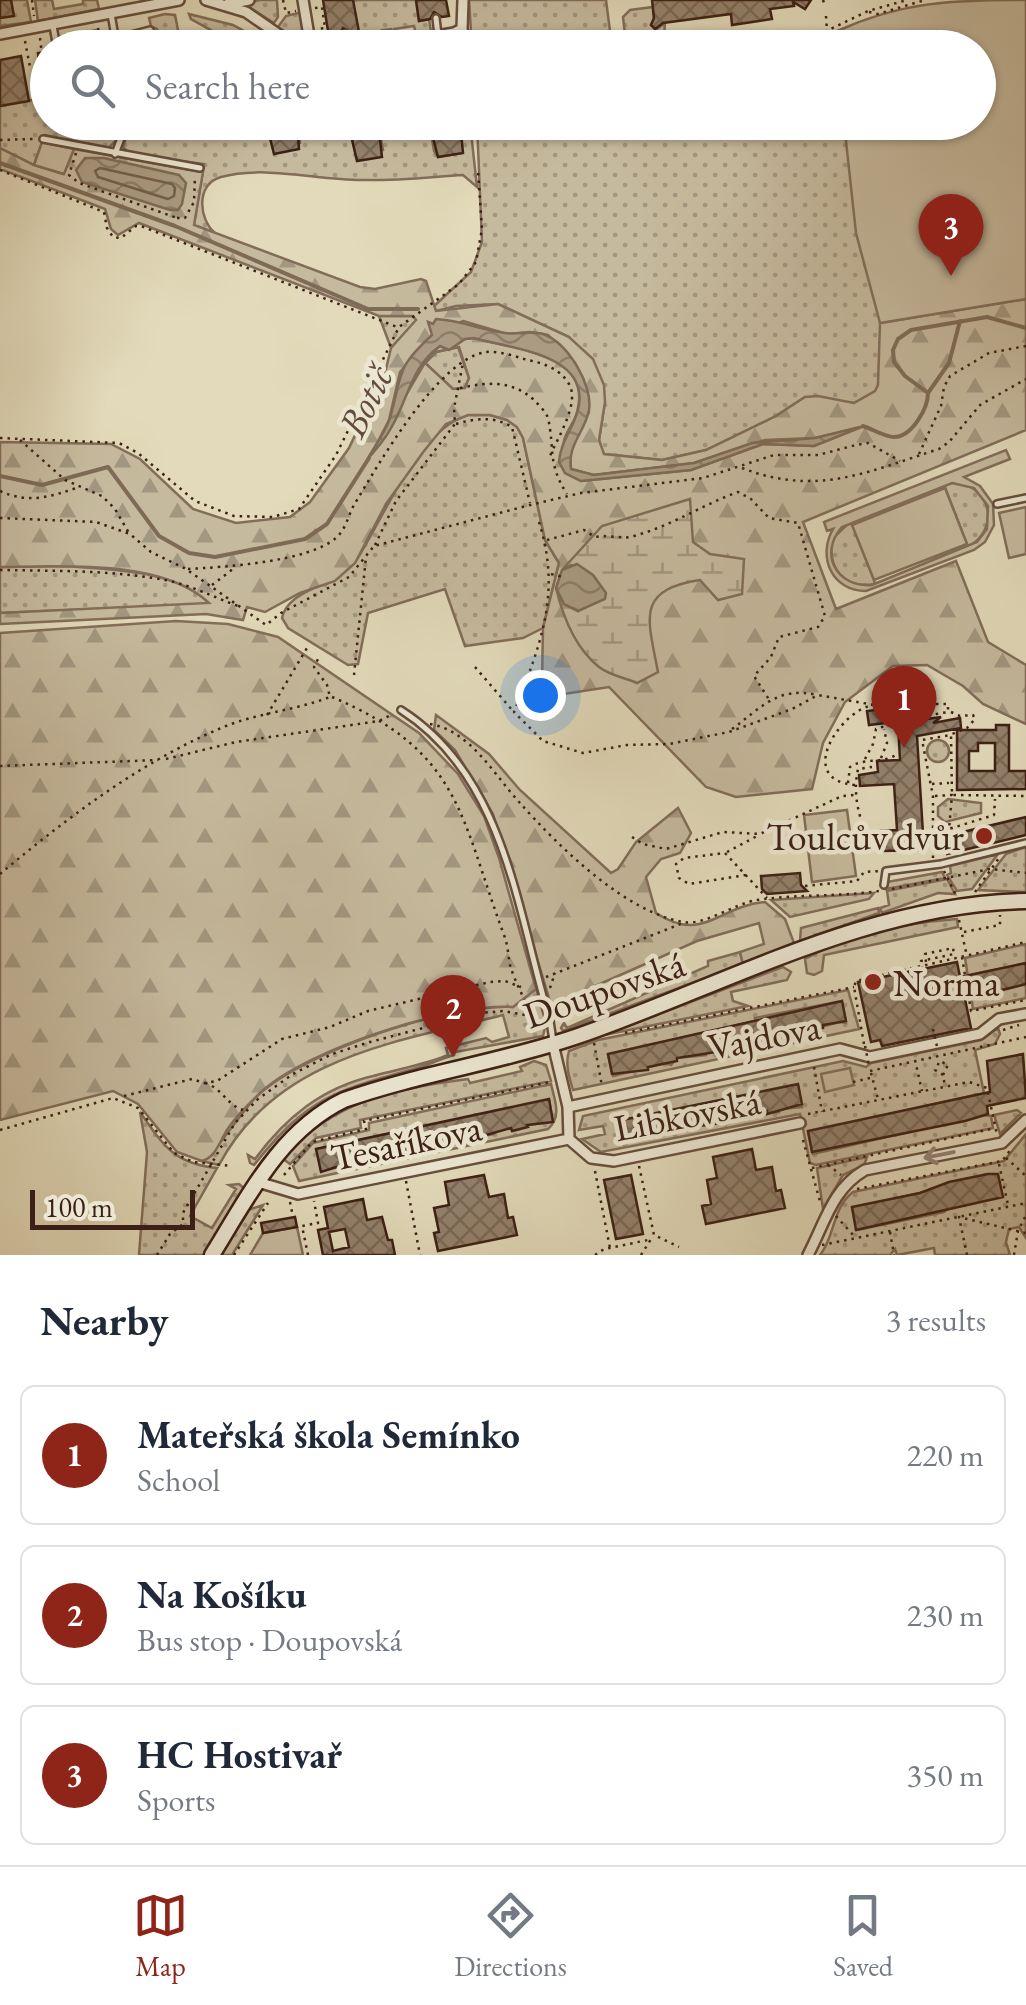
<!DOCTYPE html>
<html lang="en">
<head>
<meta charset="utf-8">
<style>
	:root { --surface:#fff; --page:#f2f2f3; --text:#1f2937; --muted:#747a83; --line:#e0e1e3; --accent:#8f2418 }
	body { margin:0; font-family:"EB Garamond",serif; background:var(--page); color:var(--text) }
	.scale { position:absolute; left:30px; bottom:25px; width:165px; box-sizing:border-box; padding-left:10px; border:5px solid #3d2015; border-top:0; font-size:28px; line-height:35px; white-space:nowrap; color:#3d2015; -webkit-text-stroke:8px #ece7d2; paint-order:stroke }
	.you { position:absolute; left:540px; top:695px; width:35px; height:35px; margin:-25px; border:8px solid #fff; border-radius:50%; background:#1a73e8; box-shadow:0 0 0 15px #1a73e833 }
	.badge { display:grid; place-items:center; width:65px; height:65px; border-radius:50%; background:var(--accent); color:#fff; font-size:32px; font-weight:700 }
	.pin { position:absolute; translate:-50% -82px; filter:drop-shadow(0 2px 5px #0008) }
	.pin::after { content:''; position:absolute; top:52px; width:35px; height:30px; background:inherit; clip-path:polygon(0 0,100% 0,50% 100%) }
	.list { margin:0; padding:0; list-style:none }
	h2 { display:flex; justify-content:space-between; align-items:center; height:130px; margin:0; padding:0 40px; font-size:42px }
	h2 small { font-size:32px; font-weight:400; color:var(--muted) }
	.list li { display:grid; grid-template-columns:65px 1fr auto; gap:30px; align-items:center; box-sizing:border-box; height:140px; margin:0 20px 20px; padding:0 20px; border:2px solid var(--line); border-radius:15px }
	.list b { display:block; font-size:38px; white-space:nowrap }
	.list p { margin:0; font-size:32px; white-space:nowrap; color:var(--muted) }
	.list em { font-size:32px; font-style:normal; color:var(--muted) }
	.icon { flex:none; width:55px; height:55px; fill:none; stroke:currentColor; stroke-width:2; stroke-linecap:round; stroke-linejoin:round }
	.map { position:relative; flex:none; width:1026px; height:1255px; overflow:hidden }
	.search { position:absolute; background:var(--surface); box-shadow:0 2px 8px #0004; left:30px; right:30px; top:30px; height:110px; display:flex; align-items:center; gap:25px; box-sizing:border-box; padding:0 35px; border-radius:55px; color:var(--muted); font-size:38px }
	.sheet { height:610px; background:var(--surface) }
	nav { display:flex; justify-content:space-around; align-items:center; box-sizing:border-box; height:140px; border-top:2px solid var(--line); background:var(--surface); font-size:28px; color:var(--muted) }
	nav a { display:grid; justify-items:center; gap:5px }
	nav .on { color:var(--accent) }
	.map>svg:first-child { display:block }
</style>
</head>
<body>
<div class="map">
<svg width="1026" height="1255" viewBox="0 0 1026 1255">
	<defs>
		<pattern id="grass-dots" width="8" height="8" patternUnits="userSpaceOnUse" patternTransform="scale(2.5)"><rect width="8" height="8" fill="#c6ba9e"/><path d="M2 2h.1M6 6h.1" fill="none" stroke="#a29780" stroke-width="1.8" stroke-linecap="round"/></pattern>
		<pattern id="forest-firs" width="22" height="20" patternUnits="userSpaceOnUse" patternTransform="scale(2.5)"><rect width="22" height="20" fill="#c6ba9e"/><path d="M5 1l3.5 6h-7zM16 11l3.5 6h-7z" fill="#a29780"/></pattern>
		<pattern id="wetland-marsh" width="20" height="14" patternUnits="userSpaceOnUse" patternTransform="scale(2.5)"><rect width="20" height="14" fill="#c6ba9e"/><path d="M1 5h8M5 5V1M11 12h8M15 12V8" fill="none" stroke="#a29780"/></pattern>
		<pattern id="water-waves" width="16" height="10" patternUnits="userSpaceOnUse" patternTransform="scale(2.5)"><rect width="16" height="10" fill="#aa9b82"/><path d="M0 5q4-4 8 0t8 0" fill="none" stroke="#8c7e69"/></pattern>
		<pattern id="building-cross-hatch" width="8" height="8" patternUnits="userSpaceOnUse" patternTransform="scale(2.5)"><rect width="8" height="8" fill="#93816b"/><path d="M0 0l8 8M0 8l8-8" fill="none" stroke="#796957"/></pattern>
	</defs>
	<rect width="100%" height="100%" fill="#e2daba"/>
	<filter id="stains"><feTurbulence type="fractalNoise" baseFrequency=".002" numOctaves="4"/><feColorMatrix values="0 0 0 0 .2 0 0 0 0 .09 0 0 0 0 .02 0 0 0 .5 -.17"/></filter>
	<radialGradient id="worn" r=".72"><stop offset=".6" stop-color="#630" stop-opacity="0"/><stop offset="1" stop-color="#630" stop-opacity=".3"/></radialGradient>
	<path fill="url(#grass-dots)" stroke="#826d5a" stroke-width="2.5" fill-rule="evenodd" d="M11,0H27L31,22L0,26V18L13,16Z
		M35,0H52L54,9L83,4V0H97L99,9L38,21Z
		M260,0H277L278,17L274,23L249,7L250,2Z
		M358,0H416L419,21L429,19L431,32L416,34L414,26L394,29V38L391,29L382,30V40L379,32L359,36V43L351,45L348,34L358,31L353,1Z
		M469,0H606L610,31L618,47H472Z
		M653,7L654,19L651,25L657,29L665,23L664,37L655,45L636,46L625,35L623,17L630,10Z
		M302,12L306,40L300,42L278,27L286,16Z
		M165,14L175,15L178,30L175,35L160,40L157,29L151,26L149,18Z
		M189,14L233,25L260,40L255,45L229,40L191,19Z
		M97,30L99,42L62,47L60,37Z
		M47,97L48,122L75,123L76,128L124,123L118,139L107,149L45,135L34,165L0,148V106Z
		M177,122L266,123L273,148L300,143L298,127L312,123H348L356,155L383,150L378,123L429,122L434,151L438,157L462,153L460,123H470L477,187L463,175C430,177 395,181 361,180C316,180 265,165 221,177C195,184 199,220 215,233L194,225L204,164L131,155L123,147L131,123Z
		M477,123H856L1026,299L881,323L878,385L876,391L854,403L805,397L776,416L706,450L662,460L603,454L599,440L605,402L569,337L498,304L456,306L436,311L433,307L471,272L482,242Z
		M379,316H414L417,320L391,348Z
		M458,347L469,378L465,388L453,389L425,363L436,352Z
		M468,415H490L507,420L517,427L523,438L545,540L559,563L543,628L523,638L465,646L445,589L368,613L358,664L348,665L288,628L282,618C288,588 339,586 357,559C384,518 418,429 468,415Z
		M956,482C992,488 1000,529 968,547L944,485Z
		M851,521L874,580L875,584C844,590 826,567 833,538Z
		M68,566C116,571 174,569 210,604L0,613V567Z
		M927 751a11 11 0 1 1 22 0a11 11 0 1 1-22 0Z
		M948,799L981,803V813L945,822L938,816V807Z
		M1026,847V892L978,890L1006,854Z
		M998,854L972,889L957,891L947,875L951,873L950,866Z
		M942,872L945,878L886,889L887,882Z
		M947,879L955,894L938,893L882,913L880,908L889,905L887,891Z
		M874,893L869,899L790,917L771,900Z
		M878,908L879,913L800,941L801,928Z
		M957,919L958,927L824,955L822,971L814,975L807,973L805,959C850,933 906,923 957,919Z
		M1026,944V963L972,975L977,997L1026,984V998L973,1009L965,958Z
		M740,952L743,964L563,1031L561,1028L564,1023L567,1028L708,966V961Z
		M783,967L791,972L787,980L731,992L733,1001L748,1006L604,1035Z
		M536,989L546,1023L543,1036L455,1052L454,1055C442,1058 430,1065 417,1068C335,1091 309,1096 254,1165L250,1163L248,1155L255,1159C286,1117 322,1088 373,1076C398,1069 424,1065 448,1055L446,1048L486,1038L492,1042L509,1037L503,1015C397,1042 276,1057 219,1165L202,1161C212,1158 242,1111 255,1098C301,1052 449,1003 513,1007Z
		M848,990L859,1029L573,1090C569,1077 565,1064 569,1051L598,1040ZM842,1001L846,1023L840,1022L788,1035L764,1037L759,1044L753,1042L724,1051L723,1048L706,1052V1055L677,1058L671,1065L665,1063L613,1076L608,1055L755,1021V1018Z
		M998,1028L1000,1034L995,1044L975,1050L984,1093L808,1132L813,1154L982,1115L991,1116L993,1128L816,1165L810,1163L800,1114L601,1152L582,1139L605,1134L603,1126L579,1130L583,1116L843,1061L866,1067L871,1063L981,1040ZM798,1085L802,1107L779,1109V1112L750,1115L749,1118L739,1120L737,1117L627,1142L623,1120Z
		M534,1061L546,1065L551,1081L360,1120L361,1128L316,1138L290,1164L282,1158C335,1100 393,1089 468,1079L470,1083L522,1071L520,1067Z
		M551,1084C555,1101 562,1117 548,1129L299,1181L293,1166L313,1143L369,1130V1123ZM549,1100L553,1122L527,1125V1127L513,1131L511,1128L494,1131V1134C471,1139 452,1140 428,1145V1148L413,1151L412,1148L395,1152L387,1158L379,1157L321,1171L317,1149Z
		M1017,1110L1021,1113L1000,1134L994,1115Z
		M140,1112C163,1145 174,1164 217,1168L190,1216L212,1228L236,1189L229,1185L239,1184L245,1189L204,1255H139L147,1152Z
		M1026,1134V1238L1019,1227L1009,1229L1006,1242L1010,1255H935L934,1248L897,1255L895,1249L890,1255H820C835,1237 832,1208 853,1192L1004,1161ZM987,1174L944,1212L857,1230L852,1208L920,1193Z
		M867,1157L864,1165L843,1175L823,1209L817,1168Z
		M263,1205L232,1255H220L248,1210Z"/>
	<path fill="url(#forest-firs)" stroke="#826d5a" stroke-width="2.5" fill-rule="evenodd" d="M0,148L34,165L63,174L74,149L203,172L194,225L360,287L375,289L421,279L426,281L436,311L498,304L569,337L593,359L604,385L605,402L599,440L604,454L662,460L706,450L776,416L805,397L818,396L854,403L875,391L878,385L880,323L1026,299V430L803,522L836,609L956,561L988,642L1026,665V724L983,704L963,686L927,665L893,666L845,702L823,743L812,789L736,797L706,787L609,687L564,694L542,682L543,628L559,563L545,540L523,438L517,427L507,420L490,415H468L446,424L424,451L386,504L355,563L335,581L300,593L265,612L247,607L243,620L206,614L0,624V613L209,603C164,559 59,566 0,567V442L111,444L140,459L193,509L236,523L290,517L310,502L349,448L386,369L391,348L416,320L413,316H379L139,223L118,235L111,229L105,209L0,169ZM463,321L507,334L530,332L548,335L575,363L589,412L570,452L571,469L593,475L694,463L765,440L815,438L858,428L814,446L763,444L691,470L581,481L565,473C564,464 562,451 564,441C566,431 575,422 577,412C594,353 511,349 475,338L465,339L450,349L440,346L430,354L372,453L389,420L400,372L433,334ZM459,347L469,378L465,388L453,389L425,363L436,352Z
		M176,621L228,624L278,637L419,733L458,774L484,816L499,858L536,989L513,1007C451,1003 307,1049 261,1092C250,1103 238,1114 229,1127C220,1139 217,1157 202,1161L177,1152L138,1104L113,1091L0,1120V633Z
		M436,715L489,754L520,790L611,873L618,869L636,842L678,808L691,833L680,853L661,859L646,877L656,913C703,944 718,906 765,902L785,919L794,943L743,964L740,952L764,944L759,923L697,941L557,1003L560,1011H553L493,814L455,750L434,730Z"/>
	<path fill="url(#wetland-marsh)" stroke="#826d5a" stroke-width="2.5" d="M690,499L693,542L710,554L744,559L742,594L718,600L700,580C635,590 648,619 658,672L637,683C625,678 609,675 599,667C575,648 563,617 556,588L564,604L578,611L596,584L571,565L562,570L602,526Z"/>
	<path fill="#c6ba9e" stroke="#826d5a" stroke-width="2.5" fill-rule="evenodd" d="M1026,0V299L880,323L856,233L844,123L978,122V48L836,47L835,32C902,1 954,0 1026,0Z
		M42,142L74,149L64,174L34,165Z
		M1006,450L1010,459L964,477L980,486L993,504L994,525L985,542L974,550L866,591C832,591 817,557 833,529L827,531L824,522ZM952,483L974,488L988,506L987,529L977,542L872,585C837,588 818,554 842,527Z
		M945,488L967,544L874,580L852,525Z
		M1026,507V554L1009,558L999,513Z
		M847,810L856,876L812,882L804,815Z
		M850,1068L854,1085L825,1092L821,1074Z
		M297,1227L303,1255H250L263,1233Z"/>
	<path fill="url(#water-waves)" stroke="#7e6a56" stroke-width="2.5" d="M85,158H104L179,175L186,183L182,204L178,210H170L82,182L76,170Z
		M436,319C460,320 481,330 505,333C518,335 530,330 543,334C568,343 593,385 589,410C585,432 567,445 571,469L594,475L694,463L752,443L815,438L864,426L814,446L763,444L691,470L581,481L565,473L559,462C560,443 573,429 578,410C592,353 510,349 474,338L465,339L449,350L440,346C411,366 408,400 391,428C385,440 375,450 367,460C374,447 385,433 390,418C403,374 394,370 432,335L428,322L433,324Z
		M577,564L593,575L606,593L605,599L578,611L564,604L556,588L562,570Z"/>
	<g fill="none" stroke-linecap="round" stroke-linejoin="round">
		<path stroke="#745e4c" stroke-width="2.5" d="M100,168L172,184L175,188L174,196L168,199L98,177L95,171Z"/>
		<path stroke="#7e6a56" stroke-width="4" d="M0,163L175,226L368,309H418
			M928,393L949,363L960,321
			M863,426C872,429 885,437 894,437C912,437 928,408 928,393L905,376L894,362L893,350L898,339L911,330L987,317L1026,328
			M0,476L42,485L108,467L159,536L189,553L215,557L305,539L327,524L369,458"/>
	</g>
	<path fill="url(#building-cross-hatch)" stroke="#3d2015" stroke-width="2.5" fill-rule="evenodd" d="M0,0H11L14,16L0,18Z
		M323,0H353L359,32L351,33L343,28L339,35L329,37Z
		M416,0H446L449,16L442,17L434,12L430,19L419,21Z
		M652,0H811L805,9L793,2L794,6L770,9L772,19L732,25L731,14L663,23L655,29L651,25L654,18Z
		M219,33L228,39L249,40V48H209Z
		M46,52L48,100H41L38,53Z
		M21,56L29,101L0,106V60Z
		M266,122H297L299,149L274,154Z
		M348,122H378L382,157L357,161Z
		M429,122H460L463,153L438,157Z
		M885,709L886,723L869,725L867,711Z
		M941,717L933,723L960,718L961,728L917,736L924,850L882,851L881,831L897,830L894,784L860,786L859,775L878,772L877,761L900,760L898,723Z
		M996,725H1009V771H1026V789L957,790V730H996ZM978,743H995V771H969V751H978Z
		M1026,817V835L947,854L942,837Z
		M800,873L801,885L807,891L767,894L762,889L761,876Z
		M957,962L960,977L1026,963V984L965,999L971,1028L882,1046L880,1040L871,1042L858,982Z
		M842,1001L846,1021L823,1025V1028L764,1037L765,1040L735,1046L736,1049L677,1058V1061L648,1067V1070L612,1074L608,1054Z
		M1023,1054L1026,1098L987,1106L988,1114L965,1121L812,1152L808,1131L990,1092L987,1061Z
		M798,1084L802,1104L767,1114V1111L738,1120L737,1117L720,1121L721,1123L691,1127L692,1129L679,1132V1129L662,1132V1135L626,1140L622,1120Z
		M549,1099L553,1122L527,1125L528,1127L512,1131L511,1128L479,1137L478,1135L412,1151V1148L395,1152L387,1158L362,1160V1163L346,1167V1164L321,1172L316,1149Z
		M752,1149L756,1170L772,1167L776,1191L781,1190L785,1208L706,1224L702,1206L711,1204L707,1180L717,1178L713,1157Z
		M988,1174H998L1003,1197L856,1230L852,1207L920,1193L949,1182Z
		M484,1175L489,1197L504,1194L508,1218L513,1217L517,1235L438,1251L434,1233L439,1232L434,1208L449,1205L445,1182Z
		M631,1175L643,1234L616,1239L604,1180Z
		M363,1199L367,1220L382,1217L388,1240H392L395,1255H323L318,1230L328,1228L324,1207ZM345,1229L349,1247L333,1251L329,1232Z
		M295,1217L297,1227L263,1233L261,1223Z"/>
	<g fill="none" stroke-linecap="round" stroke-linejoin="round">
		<g stroke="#664e3e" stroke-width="10">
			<path id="lane" d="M111,14L117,48
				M436,18L438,35
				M53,26L57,48
				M345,34L347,48
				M116,39L150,30L156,41
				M43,139L200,168
				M115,154L127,122
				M997,504L1026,498
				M401,710C506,777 517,912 550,1021L553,1041
				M884,885L886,871L941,864L1026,843"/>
		</g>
		<g stroke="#664e3e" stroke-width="14">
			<path id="street" d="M206,0L246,12L298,48
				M303,0L311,48
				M463,0L462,29L467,48
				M228,4L249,0
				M0,34L179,0
				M370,48L454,33L462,29
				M553,1044L568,1107L569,1139L591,1158L614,1161L800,1123
				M568,1107L840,1049L870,1057L980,1034L999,1019L1026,1014
				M258,1182L298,1194L569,1139
				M808,1255C825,1223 832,1189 865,1170L1002,1143L1026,1120"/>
		</g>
		<g stroke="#3d2015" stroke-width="19">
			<path id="secondary" d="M212,1255C248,1197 280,1131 344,1100C421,1073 502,1062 578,1036C725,985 867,904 1026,901"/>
		</g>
		<path stroke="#3d2015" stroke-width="2.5" stroke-dasharray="2.5 5" stroke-linecap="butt" d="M32,0L34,16
			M283,0L286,13L296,11
			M823,0L824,3
			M315,8L322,7L325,28L318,29
			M869,12L878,14L925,0
			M826,16L827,31
			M98,28L101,48
			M176,35L177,41
			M40,38L42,55
			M25,41L30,67
			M259,47L265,39
			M791,48L868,11L907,0
			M0,140L33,139
			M76,153L69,175L79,183L177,218
			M0,170L104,212L107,228L113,237L121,238L136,226H141L397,327
			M177,218H185L194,202L195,177
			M460,388C487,382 512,380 534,400C539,405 546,412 548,418C555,449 547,463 567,494
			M456,424C476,418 494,416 512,427L530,503
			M0,438L119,443L138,453L195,501L234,516L273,517L299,509L336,455L399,327L459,284L476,262L482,229L478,170
			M20,440L65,480L102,496L115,509L129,533
			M919,454L941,406L944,387L950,376L989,353L1026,346
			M742,468C817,497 867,472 939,449L949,442L980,405L1026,379
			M0,491C29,504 50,497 79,487
			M0,518L96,522L130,534L151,552L186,569L266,625L281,613L349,577L374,546L530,505L581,493L703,478L774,455H818L856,445L868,443L900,461
			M539,522C562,594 540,646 514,712L543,741L583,753L627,745L669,744L729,732L792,709L818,695L874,705
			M547,540L584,530L595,537C610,534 623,540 634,536C671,526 702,505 738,492L751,499L769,518L798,523L825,616L818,627L779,637L771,657L754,676L770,701
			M375,545L396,501L455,424L454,408L463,363
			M188,569C224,567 308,562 336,538C346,529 348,516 354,505C378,465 438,359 486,352C498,351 512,355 524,359C541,363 559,367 569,384C580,403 558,437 550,456
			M0,570C55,571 111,570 165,580C191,585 213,597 238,606
			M551,574L563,577
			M212,585L233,569
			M475,667L513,711
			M354,675L366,557
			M332,697C462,752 460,817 504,935C508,945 508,955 510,965C515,982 527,1007 538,1020
			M876,705C900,703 924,704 948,704V712L919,717L918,704
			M951,712L960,716L973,715L975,719L967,728L952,734
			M267,715L307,648
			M430,724C471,731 494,775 520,803C558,846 626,913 684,922C704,926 736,903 757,900C797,894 838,897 879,891
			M732,729C762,707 778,686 817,695
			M881,758L887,743L884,729
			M166,759L236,742L379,721L393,714
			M865,759L873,744L876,729L898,722
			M0,766L158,760
			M848,783L850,767C864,757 885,764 897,754
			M932,784L949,783
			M855,785C796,780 838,715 869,706
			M935,796L952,795L949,829
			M936,833L994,815L995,799
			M632,837L643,844L666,849L723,832L760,834L842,796L855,795
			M870,845C860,819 852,797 858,769L872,767
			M727,852L759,835
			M933,858V796L922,740L951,735L952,795L1026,796
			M944,871L956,895
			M0,874C68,817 143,760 226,726C259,713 296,710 330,697L327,685L314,667L320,655
			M746,875L689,884L679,878L676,864L684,858L725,853L767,898
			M805,886L857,881L864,872L880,871
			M892,889L990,869L1026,873
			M975,892L999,858
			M959,920L966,952
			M964,932L1000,925V915
			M962,957L971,1011L1026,1000
			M926,962L925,954L953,948L954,954
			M546,977L683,923
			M550,988L555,973
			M554,1001L560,1018
			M1003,1030L1019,1025
			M625,1033L854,987
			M594,1043L602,1086
			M864,1044L854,987L856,981L1026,942
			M915,1060L922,1091
			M814,1067L822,1112
			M870,1071L1026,1037
			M871,1073L878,1099
			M943,1075L948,1065L940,1061L935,1070L943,1075L945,1086
			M853,1082L870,1078
			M205,1083C222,1088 227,1105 243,1110
			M124,1096L192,1079L204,1083L217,1081L282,1039L330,1027L368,1011L490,982L505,981L521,987
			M808,1114L969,1082L987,1088L997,1135
			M0,1130L113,1098L138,1108L174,1153L193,1162L232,1166
			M803,1140L821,1205
			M1006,1158L1026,1176
			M999,1164L1008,1205
			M828,1165L841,1175
			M639,1166L654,1235L679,1247
			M812,1168L991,1129
			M595,1171L610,1248
			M284,1175L312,1142L366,1129L364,1121L550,1082
			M406,1181L420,1255
			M857,1189L1002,1161L1011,1149
			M290,1202L293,1217
			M836,1216L854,1236
			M890,1232L894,1255
			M822,1245L1026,1203
			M157,1255L170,1234L183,1224V1213L235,1123L258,1099L293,1074L332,1054L370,1042L480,1013L504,1011L530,1016L542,1023
			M234,1255L268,1203
			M308,1255L302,1226L318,1223L314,1201
			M595,1255L604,1249L648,1240
			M641,1255L653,1236
			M967,1255L959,1217L1026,1233
			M1014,1255L1018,1231L1026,1215"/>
		<use href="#lane" stroke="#ece7d2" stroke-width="5"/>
		<use href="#street" stroke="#ece7d2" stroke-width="9"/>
		<use href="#secondary" stroke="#ece7d2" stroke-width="14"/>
		<path stroke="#3d2015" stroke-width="2.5" stroke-dasharray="2.5 5" stroke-linecap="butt" d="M922,969L921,961L954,954
			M933,1029L938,1051
			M865,1046L869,1066"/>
	</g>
	<defs><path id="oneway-shaft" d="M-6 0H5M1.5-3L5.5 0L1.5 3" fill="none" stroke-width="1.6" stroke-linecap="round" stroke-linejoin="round" transform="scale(2.5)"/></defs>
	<use stroke="#948474" href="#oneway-shaft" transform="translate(939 1155) rotate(169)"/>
	<g fill="#8f2418" stroke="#ece7d2" stroke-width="4">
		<circle cx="984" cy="836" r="10"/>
		<circle cx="873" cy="982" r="10"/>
	</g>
	<g text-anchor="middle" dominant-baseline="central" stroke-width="9" stroke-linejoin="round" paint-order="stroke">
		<g font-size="38" fill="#3d2015" stroke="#ece7d2" text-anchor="end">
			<text x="964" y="836">Toulcův dvůr</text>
			<text x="893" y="982" text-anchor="start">Norma</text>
		</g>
		<g font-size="38" fill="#3d2015" stroke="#ece7d2">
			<text transform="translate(604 989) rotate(-19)">Doupovská</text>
			<text transform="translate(764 1036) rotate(-11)">Vajdova</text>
			<text transform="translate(687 1114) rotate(-11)">Libkovská</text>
			<text transform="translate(406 1142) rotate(-12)">Tesaříkova</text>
		</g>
		<g font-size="40" font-style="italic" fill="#634b3b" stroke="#ece7d2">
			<text transform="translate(365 401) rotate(-64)">Botič</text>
		</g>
	</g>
	<rect width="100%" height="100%" filter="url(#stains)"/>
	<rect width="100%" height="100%" fill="url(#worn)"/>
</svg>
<div class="scale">100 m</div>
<div class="you"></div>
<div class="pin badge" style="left:904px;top:748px">1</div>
<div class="pin badge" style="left:453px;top:1057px">2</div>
<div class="pin badge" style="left:951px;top:276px">3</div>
<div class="search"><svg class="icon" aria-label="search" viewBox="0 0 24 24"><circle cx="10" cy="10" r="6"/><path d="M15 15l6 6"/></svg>Search here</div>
</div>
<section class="sheet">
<h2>Nearby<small>3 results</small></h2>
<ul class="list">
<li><span class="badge">1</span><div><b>Mateřská škola Semínko</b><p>School</p></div><em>220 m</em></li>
<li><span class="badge">2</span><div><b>Na Košíku</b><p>Bus stop · Doupovská</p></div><em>230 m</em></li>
<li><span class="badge">3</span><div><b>HC Hostivař</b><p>Sports</p></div><em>350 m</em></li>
</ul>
</section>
<nav>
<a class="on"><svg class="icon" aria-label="map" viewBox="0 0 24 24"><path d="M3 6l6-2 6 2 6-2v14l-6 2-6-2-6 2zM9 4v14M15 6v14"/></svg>Map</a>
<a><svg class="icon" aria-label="directions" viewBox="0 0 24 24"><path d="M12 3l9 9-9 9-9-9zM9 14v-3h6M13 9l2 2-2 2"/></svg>Directions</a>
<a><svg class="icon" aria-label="saved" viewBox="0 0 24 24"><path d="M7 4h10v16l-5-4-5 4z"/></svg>Saved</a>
</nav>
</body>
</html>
